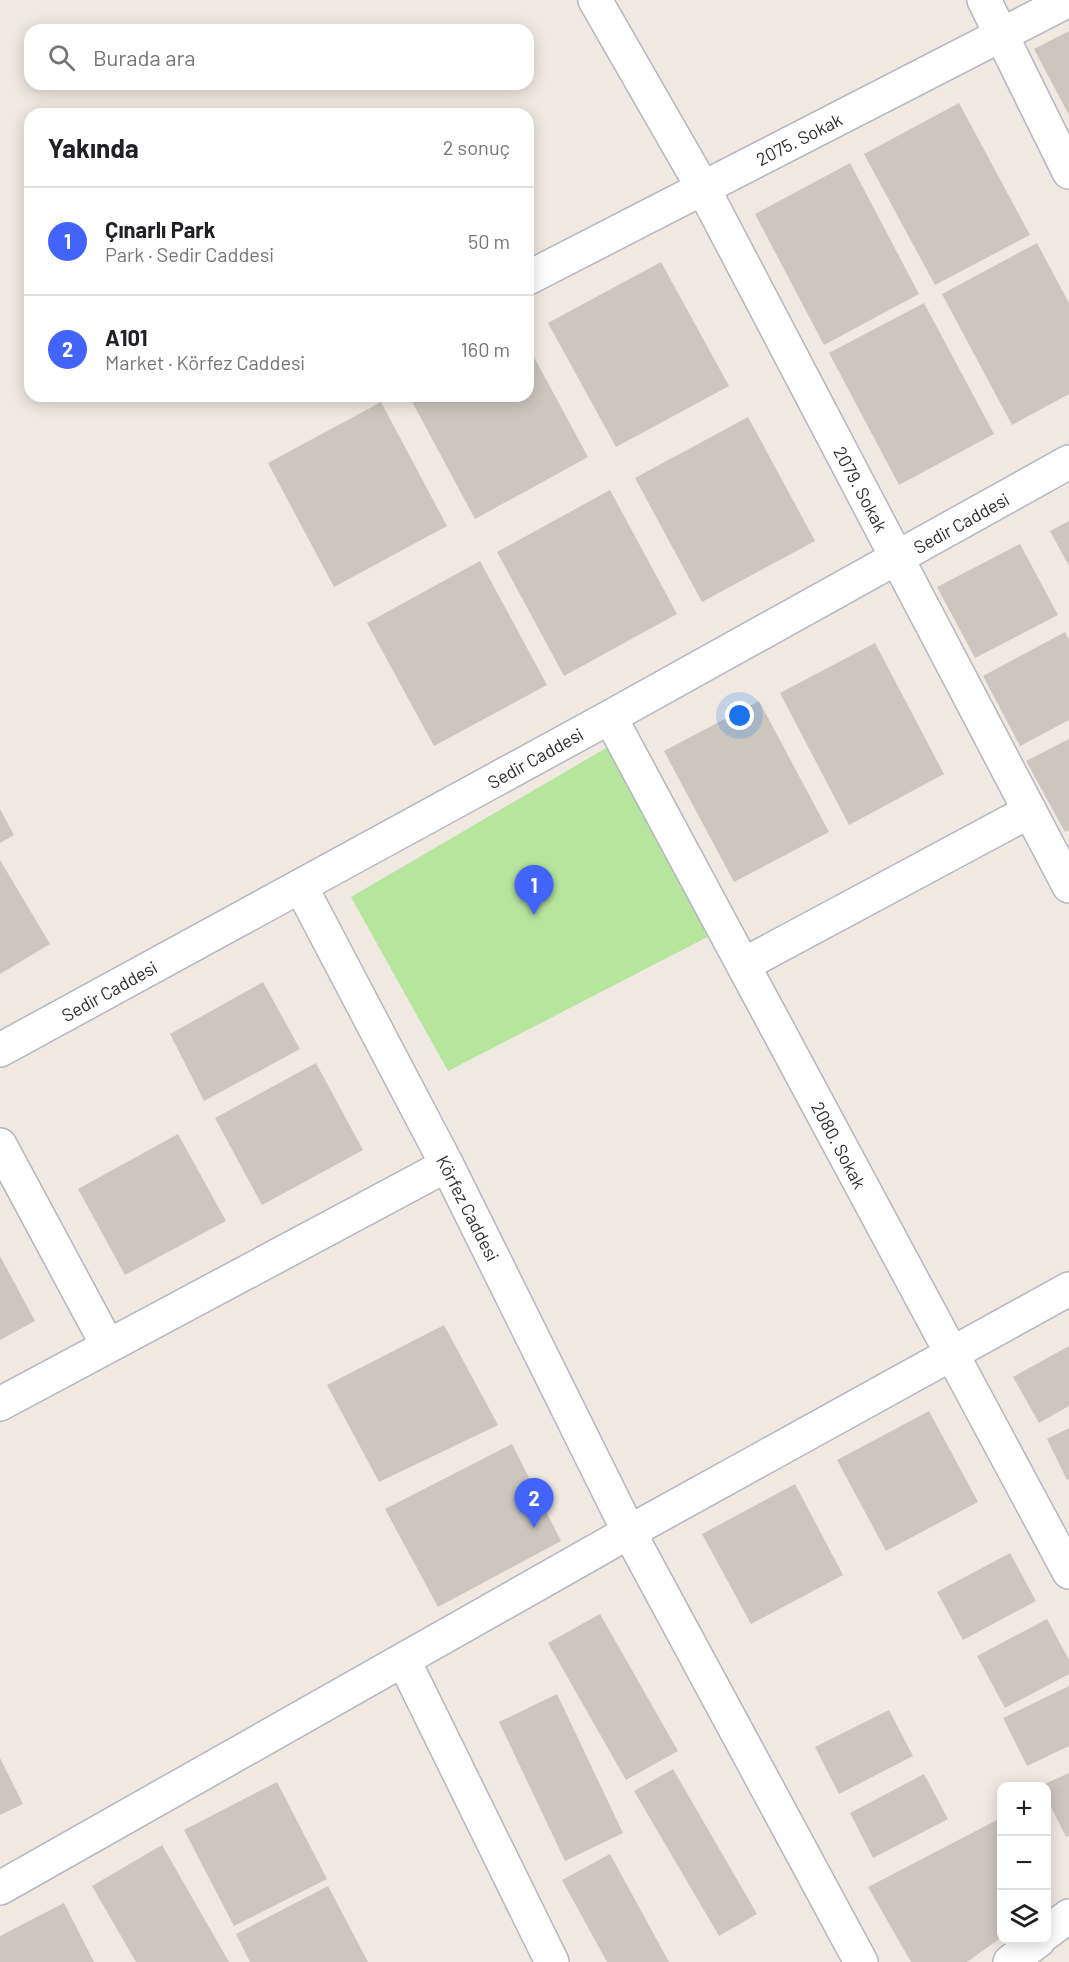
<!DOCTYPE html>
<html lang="tr">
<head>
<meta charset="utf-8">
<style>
	:root { --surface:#fff; --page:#f2f2f2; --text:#202124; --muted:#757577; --line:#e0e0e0; --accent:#4264fb }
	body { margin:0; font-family:Barlow,sans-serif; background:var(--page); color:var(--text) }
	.controls { position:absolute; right:18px; bottom:18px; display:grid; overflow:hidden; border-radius:12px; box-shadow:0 3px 15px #0003 }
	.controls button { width:54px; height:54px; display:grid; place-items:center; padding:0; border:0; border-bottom:2px solid var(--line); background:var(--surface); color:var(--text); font:30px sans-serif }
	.you { position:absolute; left:740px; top:716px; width:21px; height:21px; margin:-15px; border:4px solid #fff; border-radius:50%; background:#1a73e8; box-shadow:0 0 0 9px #1a73e833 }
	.badge { display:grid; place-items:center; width:39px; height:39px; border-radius:50%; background:var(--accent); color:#fff; font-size:20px; font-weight:700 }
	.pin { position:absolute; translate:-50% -50px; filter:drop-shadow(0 2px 3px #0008) }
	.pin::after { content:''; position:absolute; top:32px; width:21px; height:18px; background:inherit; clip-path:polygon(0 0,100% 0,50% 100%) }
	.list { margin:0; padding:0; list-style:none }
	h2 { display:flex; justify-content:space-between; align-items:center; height:78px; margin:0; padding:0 24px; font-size:26px }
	h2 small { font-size:20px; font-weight:400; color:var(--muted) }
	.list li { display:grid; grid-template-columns:39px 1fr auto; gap:18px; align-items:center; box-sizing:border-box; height:108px; padding:0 24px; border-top:2px solid var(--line) }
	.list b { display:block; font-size:22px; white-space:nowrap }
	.list p { margin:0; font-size:20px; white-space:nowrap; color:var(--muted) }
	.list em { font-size:20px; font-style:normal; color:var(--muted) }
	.icon { flex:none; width:33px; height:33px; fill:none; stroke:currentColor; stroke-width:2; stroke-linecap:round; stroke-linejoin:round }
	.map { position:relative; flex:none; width:1069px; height:1962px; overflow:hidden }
	.search { position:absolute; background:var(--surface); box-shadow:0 3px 15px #0003; left:24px; top:24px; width:510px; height:66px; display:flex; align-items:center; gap:15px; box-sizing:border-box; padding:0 21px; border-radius:18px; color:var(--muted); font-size:22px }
	.panel { position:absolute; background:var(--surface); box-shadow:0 3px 15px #0003; left:24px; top:108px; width:510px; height:294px; border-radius:18px }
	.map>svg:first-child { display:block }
</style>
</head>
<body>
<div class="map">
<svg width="1069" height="1962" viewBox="0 0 1069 1962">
	<rect width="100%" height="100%" fill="#efe9e1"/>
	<path fill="#b6e59e" d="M618,741L717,932L448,1071L351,897Z"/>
	<path fill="#cbc7bf" d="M1069,31V115L1034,49Z
		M959,103L1030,235L935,285L864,154Z
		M850,163L919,294L824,345L755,214Z
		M1037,243L1069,303V394L1012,425L942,294Z
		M661,262L729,386L616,447L548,323Z
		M924,303L994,434L899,485L829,353Z
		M528,346L588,457L475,519L409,396H528Z
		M381,402L447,526L334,587L268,463Z
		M748,417L815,541L702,602L635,478Z
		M610,490L677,614L564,676L497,552Z
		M1069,521V566L1050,531Z
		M1020,544L1058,615L975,658L937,587Z
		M480,561L547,685L434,746L367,623Z
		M1065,632L1069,640V720L1020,746L983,676Z
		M875,643L944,774L849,825L780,693Z
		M759,701L829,832L734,882L664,751Z
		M1069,739V830L1065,832L1026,761Z
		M0,809L14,835L0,843Z
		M0,860L50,944L0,974Z
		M263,982L300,1049L204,1101L170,1034Z
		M316,1063L363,1150L262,1205L215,1118Z
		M178,1134L226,1221L125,1275L78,1189Z
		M0,1256L35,1321L0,1340Z
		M444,1325L498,1425L379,1482L327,1385Z
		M1069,1346V1406L1039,1423L1013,1377Z
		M929,1411L978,1502L886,1551L837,1460Z
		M1069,1428V1479L1067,1480L1047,1439Z
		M512,1444L561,1541L438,1607L385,1509Z
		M795,1484L843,1575L751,1624L702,1534Z
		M1010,1553L1036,1601L963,1640L937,1592Z
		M600,1614L678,1751L626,1780L548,1643Z
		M1047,1619L1069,1660V1674L1005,1708L977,1656Z
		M1069,1686V1746L1027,1766L1003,1718Z
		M557,1694L623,1833L565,1861L499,1722Z
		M889,1710L913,1756L839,1794L815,1747Z
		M0,1758L23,1804L0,1815Z
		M673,1769L757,1914L719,1936L634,1791Z
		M1069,1773V1836L1066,1837L1046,1797V1786H1040Z
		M924,1774L948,1819L873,1858L850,1813Z
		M277,1782L327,1879L234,1926L184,1830Z
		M999,1819L1002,1823V1937L967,1962H911L868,1887Z
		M162,1845L229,1962H136L92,1886Z
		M610,1854L669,1962H607L562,1880Z
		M328,1886L368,1962H250L236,1934Z
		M64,1903L94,1962H0V1936Z"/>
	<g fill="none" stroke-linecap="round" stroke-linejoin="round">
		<g stroke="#b4b7c1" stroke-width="36">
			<path id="street" d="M595,0L703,188L1069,886
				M984,0L1069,172
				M528,278L1069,0
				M610,717L1069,1572
				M301,887L447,1165L629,1532L861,1962
				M743,965L1030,811
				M0,1050L610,717L1069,462
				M0,1145L108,1346
				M0,1404L447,1165
				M404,1661L552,1962
				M0,1888L629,1532L1069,1289
				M1046,1933L1069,1916
				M1010,1962L1039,1940"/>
		</g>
		<use href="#street" stroke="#fff" stroke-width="33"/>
	</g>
	<g text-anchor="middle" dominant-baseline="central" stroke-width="4.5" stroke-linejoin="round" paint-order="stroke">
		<g font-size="18" fill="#2e2e2e" stroke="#fff">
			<text transform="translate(799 139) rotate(-27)">2075. Sokak</text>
			<text transform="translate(861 489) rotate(62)">2079. Sokak</text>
			<text transform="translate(961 523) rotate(-29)">Sedir Caddesi</text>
			<text transform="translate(535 758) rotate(-29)">Sedir Caddesi</text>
			<text transform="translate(109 991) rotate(-29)">Sedir Caddesi</text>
			<text transform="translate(839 1145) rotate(62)">2080. Sokak</text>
			<text transform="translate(468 1208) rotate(63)">Körfez Caddesi</text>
		</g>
	</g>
</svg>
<div class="controls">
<button>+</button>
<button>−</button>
<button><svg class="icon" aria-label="layers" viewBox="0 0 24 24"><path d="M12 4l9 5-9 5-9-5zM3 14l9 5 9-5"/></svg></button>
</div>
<div class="you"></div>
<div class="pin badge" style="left:534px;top:915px">1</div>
<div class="pin badge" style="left:534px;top:1528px">2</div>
<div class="search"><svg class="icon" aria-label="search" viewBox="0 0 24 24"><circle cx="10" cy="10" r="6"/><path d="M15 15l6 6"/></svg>Burada ara</div>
<section class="panel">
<h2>Yakında<small>2 sonuç</small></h2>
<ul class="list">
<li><span class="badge">1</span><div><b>Çınarlı Park</b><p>Park · Sedir Caddesi</p></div><em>50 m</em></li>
<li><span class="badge">2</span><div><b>A101</b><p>Market · Körfez Caddesi</p></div><em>160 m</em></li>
</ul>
</section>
</div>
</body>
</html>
